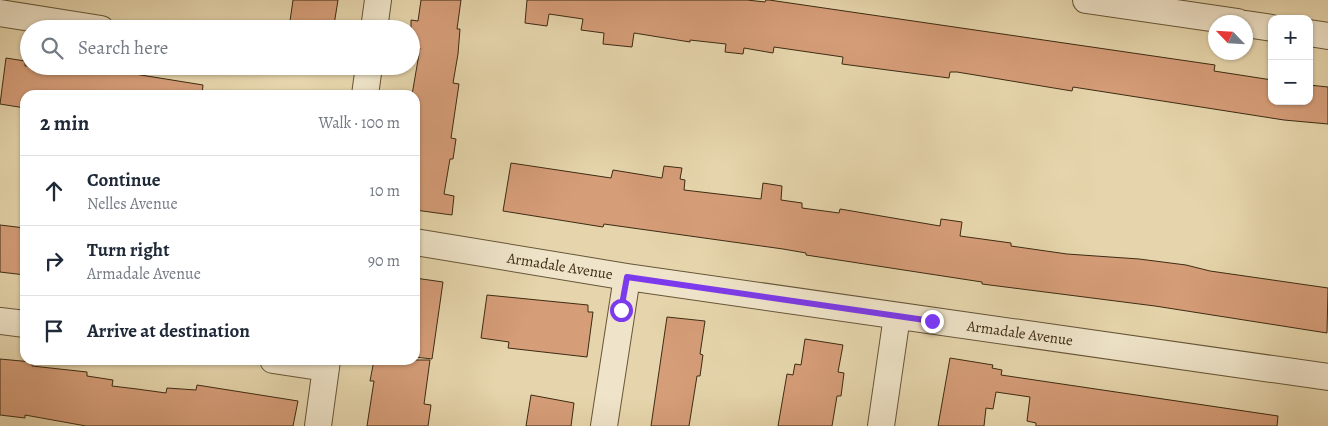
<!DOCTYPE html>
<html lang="en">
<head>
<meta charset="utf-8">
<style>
	:root { --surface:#fff; --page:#f6f6f7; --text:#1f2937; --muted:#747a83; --line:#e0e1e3 }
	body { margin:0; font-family:Alegreya,serif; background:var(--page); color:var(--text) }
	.controls { position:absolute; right:15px; top:15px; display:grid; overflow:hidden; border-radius:10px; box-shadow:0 1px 4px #0004 }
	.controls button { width:45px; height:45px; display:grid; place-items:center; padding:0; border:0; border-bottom:1px solid var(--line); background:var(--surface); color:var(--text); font:25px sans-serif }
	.compass { position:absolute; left:1208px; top:15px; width:45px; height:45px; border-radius:50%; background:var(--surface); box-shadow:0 1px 4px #0004; rotate:295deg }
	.stop { position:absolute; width:15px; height:15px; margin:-11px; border:4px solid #7c3aed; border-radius:50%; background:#fff }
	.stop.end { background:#7c3aed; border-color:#fff; box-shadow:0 1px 5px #0008 }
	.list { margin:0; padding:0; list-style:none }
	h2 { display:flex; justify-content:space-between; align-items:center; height:65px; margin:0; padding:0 20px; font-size:21px }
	h2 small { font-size:16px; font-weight:400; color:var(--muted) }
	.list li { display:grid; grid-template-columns:32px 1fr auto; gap:15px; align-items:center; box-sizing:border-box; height:70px; padding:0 20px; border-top:1px solid var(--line) }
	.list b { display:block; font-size:19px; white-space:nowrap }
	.list p { margin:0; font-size:16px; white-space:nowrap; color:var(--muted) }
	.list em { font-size:16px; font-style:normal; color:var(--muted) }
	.icon { flex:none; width:28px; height:28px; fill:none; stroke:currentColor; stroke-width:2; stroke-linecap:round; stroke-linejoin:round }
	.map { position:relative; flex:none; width:1328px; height:426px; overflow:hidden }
	.search { position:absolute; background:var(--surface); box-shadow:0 1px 4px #0004; left:20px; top:20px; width:400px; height:55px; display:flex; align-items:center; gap:12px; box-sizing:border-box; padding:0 18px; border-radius:28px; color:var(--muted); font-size:19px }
	.panel { position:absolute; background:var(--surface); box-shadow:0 1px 4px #0004; left:20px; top:90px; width:400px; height:275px; border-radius:15px }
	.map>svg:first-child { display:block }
</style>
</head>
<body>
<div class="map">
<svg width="1328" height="426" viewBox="0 0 1328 426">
	<rect width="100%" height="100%" fill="#e6d5ac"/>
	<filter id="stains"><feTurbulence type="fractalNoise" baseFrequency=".004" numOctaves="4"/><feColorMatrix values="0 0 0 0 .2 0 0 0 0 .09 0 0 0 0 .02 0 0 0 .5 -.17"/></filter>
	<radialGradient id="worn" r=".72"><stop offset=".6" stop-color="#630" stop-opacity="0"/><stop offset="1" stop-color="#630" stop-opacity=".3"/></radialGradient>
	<path fill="#d59d78" stroke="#3d2b12" d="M293,0H338L334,25L326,23V27L290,21Z
		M421,0H461L457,29H460L458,54L453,83L459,84L451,138L456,139L453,159H450L444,194L454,196L452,215L415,210V95H412L420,48L411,47V20L418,21Z
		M527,0H747L765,2L766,0H769L1215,65L1214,71L1272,80V101H1309V85L1328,87V124L1284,120L1073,87L1072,91L957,72H950L949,78L842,64L843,57L774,47L773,53L744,48L743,54L725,52L726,44L690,40V42L634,33L632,47L603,44L604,33L581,30L583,19L549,14L547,26L525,23Z
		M6,58L25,61V66H65L91,70V67L203,85L202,95H25V108L0,104Z
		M511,163L611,178L613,170L662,178L664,166L682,168L680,179L685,180L684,190L761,199L763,183L782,186L781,200L802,203V208L839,213L840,209L940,226L941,219L962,222L960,236L1011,243V246L1067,254L1139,259L1186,265L1210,271L1328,288L1327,333L1155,306L982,284V282L806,255V253L783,249L604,224L603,227L503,211Z
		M0,225L25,228V275L0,272Z
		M415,278L443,282L432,359L415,357Z
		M487,295L588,305V312H593L587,357L508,348L509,342L481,338Z
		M667,317L705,321L700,354L703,355L700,376H697L689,426H651Z
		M805,339L843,345L838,372L844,373L841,396H837L832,426H778L787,374L793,375L795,364L801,365Z
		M950,358L993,365L992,368L1002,370L1001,375L1278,416L1277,426H1036V423L1027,421L1030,397L996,392L993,409L986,408L984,426H938Z
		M0,359L32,362V366L87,372V376L113,380L112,386L137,389L166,393L167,388L196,390L197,385L298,401L293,426H86L25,415V418L0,415Z
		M374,360H430L424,404L431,405L428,426H367L374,381H370Z
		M531,395L574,403L571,426H526Z"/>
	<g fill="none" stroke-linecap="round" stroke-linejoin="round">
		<g stroke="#675638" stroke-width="28">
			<path id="minor" d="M1086,0L1238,22
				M0,13L101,29
				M1246,24L1272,28
				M374,29L378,0
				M1309,33L1328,36
				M365,95L369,66
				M415,242L627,277L1328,377
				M0,321L25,324
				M273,360L326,368
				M318,426L327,360
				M604,426L627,277
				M881,426L897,316"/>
		</g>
		<use href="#minor" stroke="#efe4c9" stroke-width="26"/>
	</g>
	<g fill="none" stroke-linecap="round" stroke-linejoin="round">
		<path stroke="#7c3aed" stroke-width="6" d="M621,310L627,277L932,321"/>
	</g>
	<g text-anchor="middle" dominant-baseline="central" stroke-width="4" stroke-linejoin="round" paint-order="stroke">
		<g font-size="15" fill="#3d2b12" stroke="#efe4c9">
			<text transform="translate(560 266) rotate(9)">Armadale Avenue</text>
			<text transform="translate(1020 333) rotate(8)">Armadale Avenue</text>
		</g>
	</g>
	<rect width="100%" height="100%" filter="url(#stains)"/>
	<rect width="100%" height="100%" fill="url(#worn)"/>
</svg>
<div class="controls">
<button>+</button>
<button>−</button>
</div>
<svg class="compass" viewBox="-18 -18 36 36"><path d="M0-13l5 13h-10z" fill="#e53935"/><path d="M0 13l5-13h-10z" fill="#747a83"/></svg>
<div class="stop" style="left:621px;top:310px"></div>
<div class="stop end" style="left:932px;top:321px"></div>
<div class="search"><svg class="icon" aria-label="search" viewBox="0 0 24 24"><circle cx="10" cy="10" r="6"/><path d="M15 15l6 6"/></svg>Search here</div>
<section class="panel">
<h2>2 min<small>Walk · 100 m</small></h2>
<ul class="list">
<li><svg class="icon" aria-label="ahead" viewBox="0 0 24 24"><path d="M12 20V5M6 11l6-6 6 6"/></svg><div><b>Continue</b><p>Nelles Avenue</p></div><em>10 m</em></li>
<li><svg class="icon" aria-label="right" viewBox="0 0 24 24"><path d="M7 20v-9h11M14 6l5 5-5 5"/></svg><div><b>Turn right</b><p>Armadale Avenue</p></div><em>90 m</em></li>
<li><svg class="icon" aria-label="arrive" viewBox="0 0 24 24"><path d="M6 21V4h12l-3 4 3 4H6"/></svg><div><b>Arrive at destination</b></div></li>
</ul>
</section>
</div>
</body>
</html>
